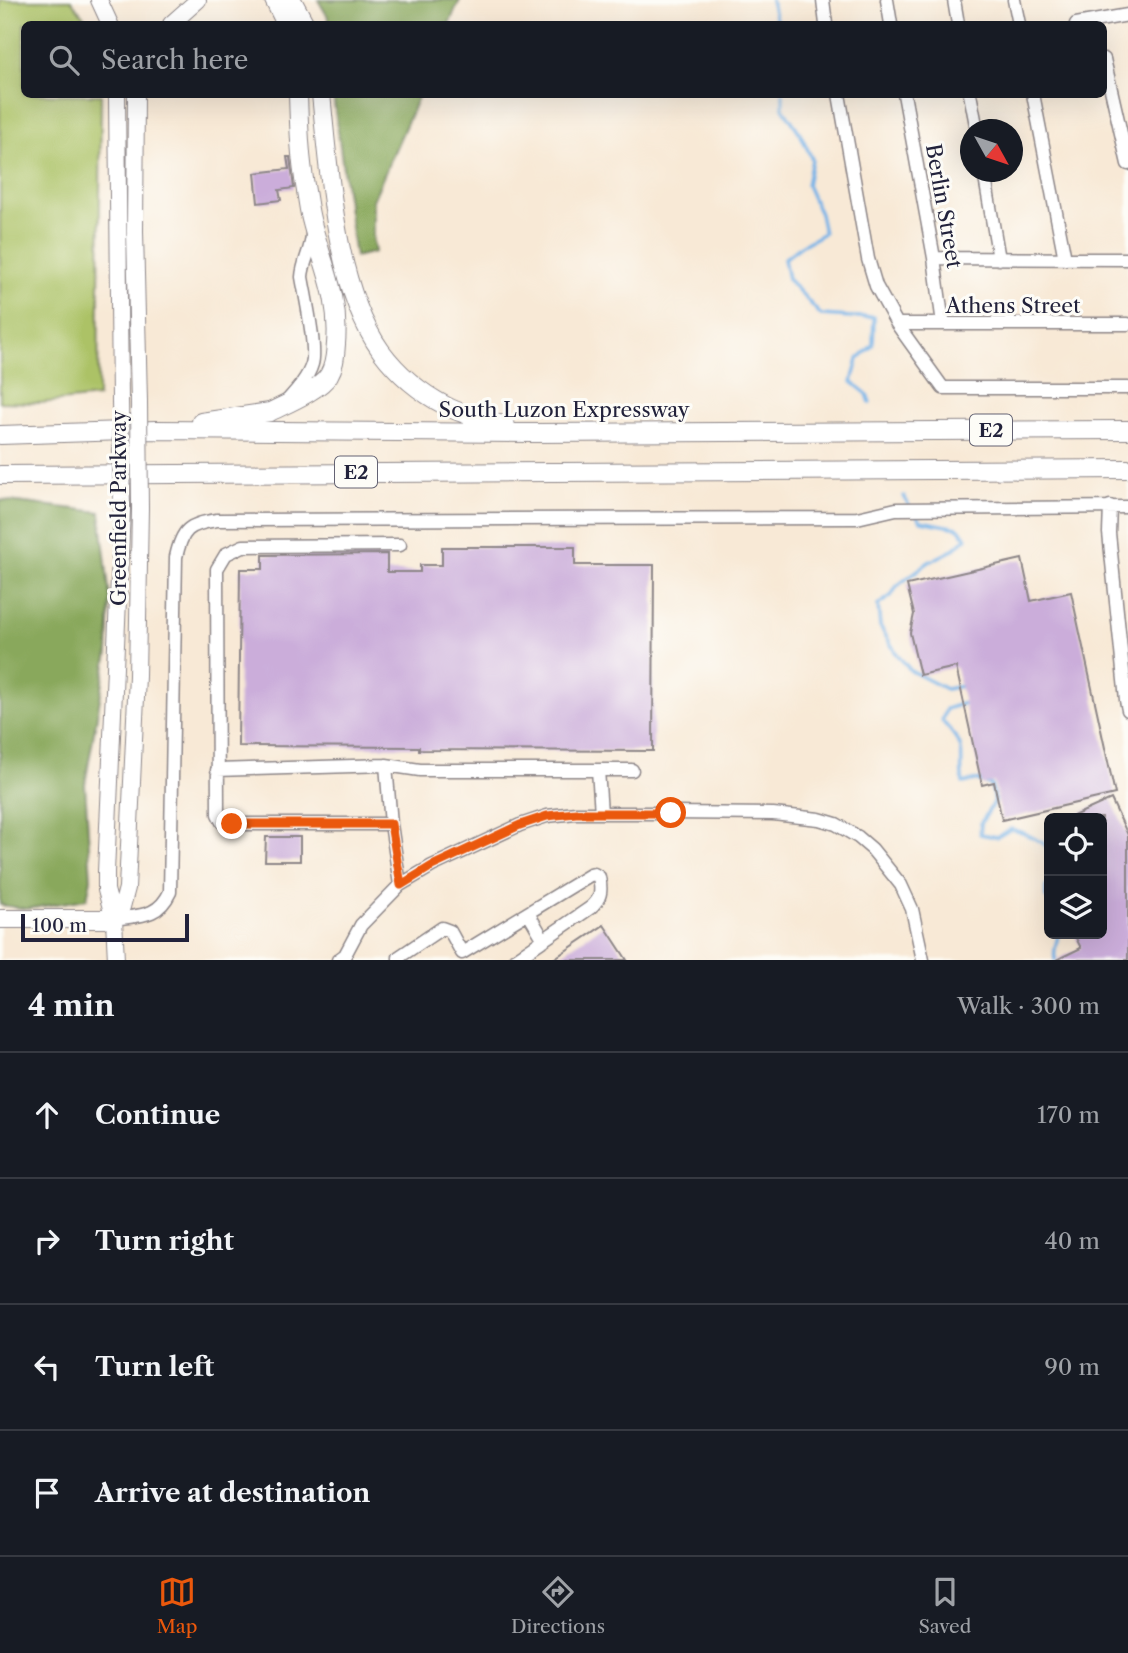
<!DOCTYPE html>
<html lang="en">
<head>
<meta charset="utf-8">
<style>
	:root { --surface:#171b24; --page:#20242c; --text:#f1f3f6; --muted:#9ea1a6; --line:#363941; --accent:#ea580c }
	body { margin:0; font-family:"Libre Caslon Text",serif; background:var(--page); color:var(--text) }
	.controls { position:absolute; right:21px; bottom:21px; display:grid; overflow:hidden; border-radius:10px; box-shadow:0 7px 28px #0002 }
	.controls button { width:63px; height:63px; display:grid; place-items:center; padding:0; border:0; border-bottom:2px solid var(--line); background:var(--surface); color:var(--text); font:35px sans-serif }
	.compass { position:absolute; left:960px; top:119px; width:63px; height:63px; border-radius:50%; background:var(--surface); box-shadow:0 7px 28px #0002; rotate:130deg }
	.scale { position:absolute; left:21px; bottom:18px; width:168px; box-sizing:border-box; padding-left:7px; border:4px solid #22223b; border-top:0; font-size:19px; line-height:24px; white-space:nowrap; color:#22223b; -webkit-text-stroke:5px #fdfcf7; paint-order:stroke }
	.stop { position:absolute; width:21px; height:21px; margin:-16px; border:5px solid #ea580c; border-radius:50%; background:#fff }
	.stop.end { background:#ea580c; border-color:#fff; box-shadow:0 2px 7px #0008 }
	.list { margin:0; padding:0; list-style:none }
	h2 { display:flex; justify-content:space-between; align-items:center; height:91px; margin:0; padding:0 28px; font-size:30px }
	h2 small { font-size:23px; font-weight:400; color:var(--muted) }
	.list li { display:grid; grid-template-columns:46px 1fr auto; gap:21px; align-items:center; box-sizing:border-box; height:126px; padding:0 28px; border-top:2px solid var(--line) }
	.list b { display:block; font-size:26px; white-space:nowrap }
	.list em { font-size:23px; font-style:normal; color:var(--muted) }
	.icon { flex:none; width:38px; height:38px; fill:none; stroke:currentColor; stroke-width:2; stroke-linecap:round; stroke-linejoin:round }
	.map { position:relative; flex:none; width:1128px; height:960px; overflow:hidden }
	.search { position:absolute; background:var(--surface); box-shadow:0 7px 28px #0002; left:21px; right:21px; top:21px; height:77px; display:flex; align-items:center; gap:18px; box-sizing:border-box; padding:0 24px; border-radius:10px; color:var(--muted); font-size:26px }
	.sheet { height:595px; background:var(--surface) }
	nav { display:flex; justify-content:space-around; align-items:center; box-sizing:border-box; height:98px; border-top:2px solid var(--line); background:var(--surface); font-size:19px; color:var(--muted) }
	nav a { display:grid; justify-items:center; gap:4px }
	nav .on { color:var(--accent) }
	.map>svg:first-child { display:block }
</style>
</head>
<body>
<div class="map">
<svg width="1128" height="960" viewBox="0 0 1128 960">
	<rect width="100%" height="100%" fill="#fdfcf7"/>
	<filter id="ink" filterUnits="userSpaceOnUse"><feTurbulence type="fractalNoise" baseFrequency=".0143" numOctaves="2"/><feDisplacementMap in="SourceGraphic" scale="14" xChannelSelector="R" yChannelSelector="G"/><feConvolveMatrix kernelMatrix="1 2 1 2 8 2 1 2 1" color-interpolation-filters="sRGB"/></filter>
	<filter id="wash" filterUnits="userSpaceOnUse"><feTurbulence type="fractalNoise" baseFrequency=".00686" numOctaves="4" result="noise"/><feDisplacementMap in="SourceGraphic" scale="28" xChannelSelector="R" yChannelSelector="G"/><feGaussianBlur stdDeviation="1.57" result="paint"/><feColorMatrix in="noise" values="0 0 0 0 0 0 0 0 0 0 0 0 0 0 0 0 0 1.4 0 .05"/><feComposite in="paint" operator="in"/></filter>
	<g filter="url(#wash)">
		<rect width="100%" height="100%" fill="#f8e9d6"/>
		<path fill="#acc266" stroke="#677250" stroke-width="2" d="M0,0H71L89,24H24V94L101,95L98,397L40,403L0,402Z"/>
		<path fill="#89a85b" stroke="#56654b" stroke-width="2" d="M318,0H460L449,24H329L328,17Z
			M333,95H419L373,200V242L375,252L355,257Z
			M0,500L100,512L110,598L108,653L85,784L91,879L87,899L27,909L0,905Z"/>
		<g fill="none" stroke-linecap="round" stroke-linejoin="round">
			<path stroke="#75b2e7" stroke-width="3.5" d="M771,0L777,24
				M783,94V108L800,133L812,159L807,185L820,214L824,233L801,246L784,259L788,279L821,315L851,317H874L873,345L858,359L852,382L867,394L870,403
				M904,496L909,506
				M914,512L921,521L958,528L967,538L951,551L929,562L910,576L897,586L891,596L878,605L880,626L896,653L911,671L946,689L962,686
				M968,702L946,709L942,721C949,729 959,739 961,749C963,760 960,771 963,783L977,780L991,785L995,801L981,823L980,834L997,837L1011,829C1025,833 1038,839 1049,848
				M1049,885L1046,887V897L1049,900
				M1055,960C1053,947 1057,946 1058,934"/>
		</g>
		<g id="blocks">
			<path fill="#cbadda" d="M287,157H290L294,188L279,190L281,200L258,203L255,173L289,169Z
				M442,547H575V565H654L653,751L419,750V747L238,746L240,569H263V555L387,554V572H420V565H442Z
				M1022,559L1031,601L1071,592L1115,794L1002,820L994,782L982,785L956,667L920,675L910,633L914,614L907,585Z
				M1111,799L1128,835V960H1056L1081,948L1074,934H1102V818H1069Z
				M266,837H300V861H265Z
				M604,925L627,960H552Z"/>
		</g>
	</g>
	<g filter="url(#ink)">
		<use href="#blocks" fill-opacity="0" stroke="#8d8688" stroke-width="2"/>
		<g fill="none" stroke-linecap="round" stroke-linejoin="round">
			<g stroke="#8d8688" stroke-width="15">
				<path id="minor" d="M823,0L826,24
					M887,0L891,24
					M954,0L958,24
					M1014,0L1019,24
					M1076,24L1128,15
					M1104,59L1128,164
					M839,94L868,259L876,286L897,324L943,388H1128
					M904,94L934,258L943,324
					M970,94L977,130
					M1033,94L1065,259
					M984,172L999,259
					M934,258L1128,259
					M897,324H1128
					M287,401C296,391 308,378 312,364C317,349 305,295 302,277C303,261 312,249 312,234
					M1110,506L1109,533L1126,700L1128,710
					M386,765L391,824L400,885
					M217,770L386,765L420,770H632
					M598,770L601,813
					M391,824H232L222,822L218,814L217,569L226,554L243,546L400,545
					M528,913L544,940
					M114,919C139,915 158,918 170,892L176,557C182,530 188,524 217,520L857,518L896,509L1128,507
					M338,960L345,955L361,925L400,885L432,866L520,825L547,816L576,813H671L773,814L819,819L836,824L858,837L872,849L901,885L912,909L923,960
					M399,960V957L442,928L450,931L462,953L590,875L594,874L599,877C602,891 601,899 590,908L514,960"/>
			</g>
			<g stroke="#8d8688" stroke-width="18">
				<path id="major" d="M99,0L110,24
					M171,24L198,0
					M117,94L120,401
					M136,94L135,231L139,402
					M114,919L122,907L127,888L137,676L140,508
					M116,960L114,919L106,890V872L122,509"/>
			</g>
			<g stroke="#8d8688" stroke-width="20">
				<path id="highway" d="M274,0L286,24
					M292,0L305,24
					M321,94C329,172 335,287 381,351C398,374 421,393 446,406C465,416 486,420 506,426
					M201,422L270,412C286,404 320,390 329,375C335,365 335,355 336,344C340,297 323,266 312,223C309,213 308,202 306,191C300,159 299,127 298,94
					M0,435L156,430L533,433L1128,430
					M0,475L1128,469
					M0,919H114"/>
			</g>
			<use href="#minor" stroke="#fff" stroke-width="12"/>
			<use href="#major" stroke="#fff" stroke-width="16"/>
			<use href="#highway" stroke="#fff" stroke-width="18"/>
			<g stroke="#8d8688" stroke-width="18" stroke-linecap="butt">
				<path id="major-bridge" d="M120,401L122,509
					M139,402L140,508"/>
			</g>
			<use href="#major-bridge" stroke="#fff" stroke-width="16"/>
		</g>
	</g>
	<g fill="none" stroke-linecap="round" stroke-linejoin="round" filter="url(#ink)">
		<path stroke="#ea580c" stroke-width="9" d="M232,824H391L401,885L432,866L520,825L547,816L576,813H671"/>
	</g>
	<g text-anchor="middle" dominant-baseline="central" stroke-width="6" stroke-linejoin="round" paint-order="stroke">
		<g fill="#fdfcf7" stroke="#646373" stroke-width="2">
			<rect x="970" y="414.5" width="42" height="31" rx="5"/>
			<rect x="335" y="456.5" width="42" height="31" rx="5"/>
		</g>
		<g font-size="19" font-weight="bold" fill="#22223b">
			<text x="991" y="430">E2</text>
			<text x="356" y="472">E2</text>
		</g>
		<g font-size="21" fill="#22223b" stroke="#fdfcf7">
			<text transform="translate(944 206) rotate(80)">Berlin Street</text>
			<text x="1013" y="305">Athens Street</text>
			<text x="564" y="409">South Luzon Expressway</text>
			<text transform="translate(118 508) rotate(-90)">Greenfield Parkway</text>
		</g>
	</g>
</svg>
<div class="controls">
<button><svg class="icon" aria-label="locate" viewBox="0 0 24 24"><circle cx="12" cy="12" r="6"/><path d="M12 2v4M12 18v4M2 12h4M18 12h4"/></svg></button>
<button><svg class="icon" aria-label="layers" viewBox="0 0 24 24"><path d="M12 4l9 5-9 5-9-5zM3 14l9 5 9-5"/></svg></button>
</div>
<svg class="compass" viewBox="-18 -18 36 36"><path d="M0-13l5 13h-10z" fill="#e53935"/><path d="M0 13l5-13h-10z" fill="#9ea1a6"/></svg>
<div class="scale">100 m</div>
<div class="stop" style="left:671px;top:813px"></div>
<div class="stop end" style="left:232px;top:824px"></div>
<div class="search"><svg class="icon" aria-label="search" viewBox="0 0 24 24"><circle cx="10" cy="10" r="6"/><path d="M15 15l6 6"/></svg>Search here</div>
</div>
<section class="sheet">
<h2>4 min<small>Walk · 300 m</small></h2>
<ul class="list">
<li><svg class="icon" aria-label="ahead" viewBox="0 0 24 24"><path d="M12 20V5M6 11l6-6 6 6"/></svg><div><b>Continue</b></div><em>170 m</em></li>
<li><svg class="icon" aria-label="right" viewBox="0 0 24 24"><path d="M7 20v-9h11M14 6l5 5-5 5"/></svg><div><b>Turn right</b></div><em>40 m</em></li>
<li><svg class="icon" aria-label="left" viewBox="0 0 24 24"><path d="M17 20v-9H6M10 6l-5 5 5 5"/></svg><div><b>Turn left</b></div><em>90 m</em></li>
<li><svg class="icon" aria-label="arrive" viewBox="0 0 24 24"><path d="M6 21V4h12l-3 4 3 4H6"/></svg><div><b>Arrive at destination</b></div></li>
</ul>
</section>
<nav>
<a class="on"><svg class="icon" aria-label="map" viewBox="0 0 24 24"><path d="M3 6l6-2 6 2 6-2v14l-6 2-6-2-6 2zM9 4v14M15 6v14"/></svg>Map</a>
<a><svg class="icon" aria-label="directions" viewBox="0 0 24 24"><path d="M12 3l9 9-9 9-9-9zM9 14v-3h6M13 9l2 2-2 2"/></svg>Directions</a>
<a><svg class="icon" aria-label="saved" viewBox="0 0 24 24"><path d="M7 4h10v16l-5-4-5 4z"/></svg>Saved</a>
</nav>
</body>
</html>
